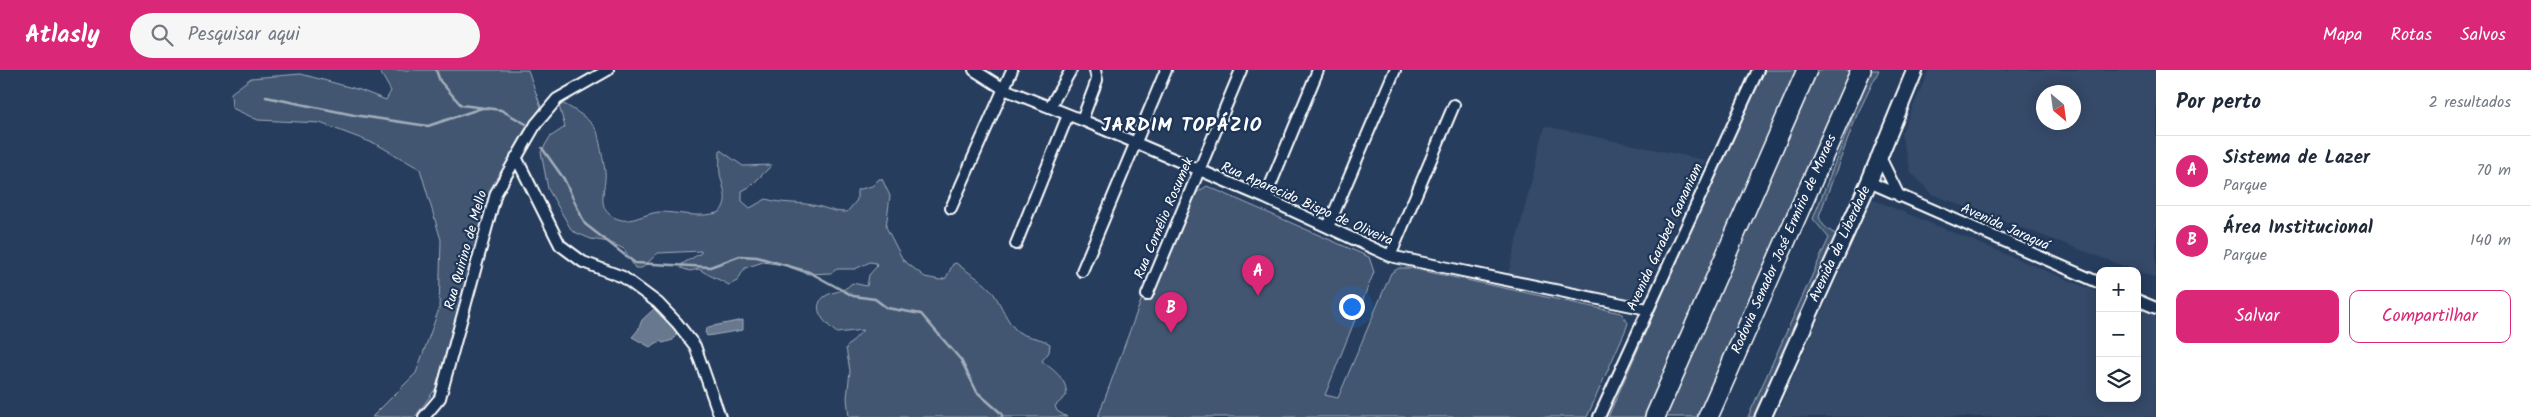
<!DOCTYPE html>
<html lang="pt">
<head>
<meta charset="utf-8">
<style>
	:root { --surface:#fff; --page:#f6f6f7; --text:#1f2937; --muted:#747a83; --line:#e0e1e3; --accent:#db2777 }
	body { margin:0; font-family:Kalam,sans-serif; background:var(--page); color:var(--text) }
	.controls { position:absolute; right:15px; bottom:15px; display:grid; overflow:hidden; border-radius:10px; box-shadow:0 2px 12px #0003 }
	.controls button { width:45px; height:45px; display:grid; place-items:center; padding:0; border:0; border-bottom:1px solid var(--line); background:var(--surface); color:var(--text); font:25px sans-serif }
	.compass { position:absolute; left:2036px; top:15px; width:45px; height:45px; border-radius:50%; background:var(--surface); box-shadow:0 2px 12px #0003; rotate:151deg }
	.you { position:absolute; left:1351px; top:236px; width:18px; height:18px; margin:-12px; border:4px solid #fff; border-radius:50%; background:#1a73e8; box-shadow:0 0 0 8px #1a73e833 }
	.badge { display:grid; place-items:center; width:32px; height:32px; border-radius:50%; background:var(--accent); color:#fff; font-size:16px; font-weight:700 }
	.pin { position:absolute; translate:-50% -41px; filter:drop-shadow(0 1px 2px #0008) }
	.pin::after { content:''; position:absolute; top:26px; width:18px; height:15px; background:inherit; clip-path:polygon(0 0,100% 0,50% 100%) }
	.list { margin:0; padding:0; list-style:none }
	h2 { display:flex; justify-content:space-between; align-items:center; height:65px; margin:0; padding:0 20px; font-size:21px }
	h2 small { font-size:16px; font-weight:400; color:var(--muted) }
	.list li { display:grid; grid-template-columns:32px 1fr auto; gap:15px; align-items:center; box-sizing:border-box; height:70px; padding:0 20px; border-top:1px solid var(--line) }
	.list b { display:block; font-size:19px; white-space:nowrap }
	.list p { margin:0; font-size:16px; white-space:nowrap; color:var(--muted) }
	.list em { font-size:16px; font-style:normal; color:var(--muted) }
	.actions { display:flex; gap:10px; padding:15px 20px }
	.actions a { flex:1; padding:11px 0; border:1px solid var(--accent); border-radius:10px; text-align:center; font-size:18px; color:var(--accent) }
	.actions .main { background:var(--accent); color:#fff }
	.icon { flex:none; width:28px; height:28px; fill:none; stroke:currentColor; stroke-width:2; stroke-linecap:round; stroke-linejoin:round }
	.map { position:relative; flex:none; width:2156px; height:347px; overflow:hidden }
	header { display:flex; align-items:center; gap:30px; box-sizing:border-box; height:70px; padding:0 25px; background:var(--accent); color:#fff }
	header strong { font-size:24px }
	nav { display:flex; gap:28px; margin-inline-start:auto; font-size:18px }
	.search { width:350px; height:45px; background:var(--page); display:flex; align-items:center; gap:12px; box-sizing:border-box; padding:0 18px; border-radius:28px; color:var(--muted); font-size:19px }
	main { display:flex }
	aside { flex:1; background:var(--surface) }
	.map>svg:first-child { display:block }
</style>
</head>
<body>
<header>
<strong>Atlasly</strong>
<div class="search"><svg class="icon" aria-label="search" viewBox="0 0 24 24"><circle cx="10" cy="10" r="6"/><path d="M15 15l6 6"/></svg>Pesquisar aqui</div>
<nav><a>Mapa</a><a>Rotas</a><a>Salvos</a></nav>
</header>
<main>
<div class="map">
<svg width="2156" height="347" viewBox="0 0 2156 347">
	<rect width="100%" height="100%" fill="#263d5e"/>
	<filter id="ink" filterUnits="userSpaceOnUse"><feTurbulence type="fractalNoise" baseFrequency=".02" numOctaves="2"/><feDisplacementMap in="SourceGraphic" scale="10" xChannelSelector="R" yChannelSelector="G"/><feConvolveMatrix kernelMatrix="1 2 1 2 8 2 1 2 1" color-interpolation-filters="sRGB"/></filter>
	<g filter="url(#ink)">
		<path fill="#344a68" fill-rule="evenodd" d="M1929,0H2156V208L1931,124L1911,102L1901,64ZM2044,22H2074V52H2044Z
			M1545,56L1705,90L1638,232L1508,205Z
			M1872,129L2100,223V328H2137V238L2156,246V347H1775Z"/>
		<path fill="#425672" stroke="#a0aab8" d="M379,0H528L541,37L524,61L490,125L436,318L415,347H372L416,303L439,239L441,170L420,99L378,75L320,53L258,50L232,38L231,23L251,8L301,4L360,20L386,30L391,21Z
			M1762,0H1799L1647,347H1608Z
			M1816,0H1854L1702,347H1664Z
			M1871,0H1879L1857,45L1819,146C1821,155 1830,162 1838,165L1755,347H1748L1829,168L1813,149Z
			M564,34C576,41 589,48 597,61C598,63 605,98 605,102C607,118 593,140 618,149C630,154 646,143 659,142C679,142 700,149 720,142C730,129 723,119 720,104C719,97 720,88 720,80L743,96L772,95L751,116L742,121V131L750,138L766,129C782,134 796,132 812,135C826,137 830,142 847,142L857,130V120L872,116L879,109H882L890,126L886,157L903,190L925,207L940,210L946,208L953,194L956,193C967,202 981,209 990,219C1000,230 1004,247 1015,259C1025,269 1039,266 1050,274L1049,282L1042,291C1052,299 1069,310 1066,326L1055,336L1057,341L1067,347H849L847,328L850,301L846,278L863,260L837,263C828,256 809,239 824,227C833,220 842,224 852,213L867,216L869,205L877,196L876,193L870,192L855,199H837L831,203L808,204L784,195L763,192L745,198L737,211L729,215C719,209 709,206 699,199L690,201L681,198L682,194L701,183V181L658,183L642,198H635L624,179L609,172L591,169L572,161L548,119L541,82L550,67L565,57L559,36Z
			M1207,116L1369,187L1374,202L1325,325L1338,328L1391,203L1399,198H1410L1621,243L1628,253L1626,259L1587,347H1098L1142,228L1150,231L1189,133L1193,125Z"/>
		<path fill="#67788e" stroke="#a4aebb" d="M655,238L678,261L673,270L663,273L660,271L650,277L632,267L638,260L642,250Z
			M743,250V260L707,266L705,262L708,257Z"/>
		<g fill="none" stroke-linecap="round" stroke-linejoin="round">
			<path stroke="#a4aebb" stroke-width="2.5" d="M436,0L440,11L461,35L501,40L526,54
				M266,27L354,45L428,56L482,38
				M542,78L564,109L585,154L635,193L710,197L740,186L757,187L809,202L853,226L875,229L887,238L921,244L961,290L977,322L1002,344V347"/>
			<g stroke="#fff" stroke-width="14">
				<path id="street" d="M974,0L1004,19L1082,50L1265,128L1390,186L1647,239
					M1050,37L1071,0
					M1082,50L1097,10L1095,0
					M1879,85L1899,126
					M516,87L560,175L583,192L623,207L658,233L677,253L695,276L720,347
					M1869,112L2100,213
					M1265,128L1318,0
					M951,138L1012,0
					M1328,157L1395,0
					M1016,174L1068,45
					M1390,186L1454,35
					M1082,201L1166,0
					M1147,225L1241,0
					M2137,230L2156,238
					M424,347L440,328L496,123L536,54L557,29L608,0
					M1599,347L1758,0"/>
			</g>
			<g stroke="#fff" stroke-width="19">
				<path id="secondary" d="M1763,347L1869,112L1915,0"/>
			</g>
			<g stroke="#fff" stroke-width="22">
				<path id="highway" d="M1655,347L1807,0
					M1708,347L1861,0"/>
			</g>
			<use href="#street" stroke="#1d3557" stroke-width="10"/>
			<use href="#secondary" stroke="#1d3557" stroke-width="15"/>
			<use href="#highway" stroke="#1d3557" stroke-width="19"/>
		</g>
	</g>
	<g text-anchor="middle" dominant-baseline="central" stroke-width="4.5" stroke-linejoin="round" paint-order="stroke">
		<g font-size="14" fill="#fff" stroke="#1d3557">
			<text transform="translate(1307 134) rotate(24)">Rua Aparecido Bispo de Oliveira</text>
			<text transform="translate(1164 148) rotate(-67)">Rua Cornélio Rosumek</text>
			<text transform="translate(2005 157) rotate(24)">Avenida Jaraguá</text>
			<text transform="translate(1665 167) rotate(-65)">Avenida Garabed Gananiam</text>
			<text transform="translate(1784 174) rotate(-66)">Rodovia Senador José Ermírio de Moraes</text>
			<text transform="translate(1840 174) rotate(-65)">Avenida da Liberdade</text>
			<text transform="translate(466 180) rotate(-74)">Rua Quirino de Mello</text>
		</g>
		<g font-size="19" font-weight="bold" letter-spacing="1" fill="#fff" stroke="#1d3557">
			<text x="1182" y="56">JARDIM TOPÁZIO</text>
		</g>
	</g>
</svg>
<div class="controls">
<button>+</button>
<button>−</button>
<button><svg class="icon" aria-label="layers" viewBox="0 0 24 24"><path d="M12 4l9 5-9 5-9-5zM3 14l9 5 9-5"/></svg></button>
</div>
<svg class="compass" viewBox="-18 -18 36 36"><path d="M0-13l5 13h-10z" fill="#e53935"/><path d="M0 13l5-13h-10z" fill="#747a83"/></svg>
<div class="you"></div>
<div class="pin badge" style="left:1258px;top:226px">A</div>
<div class="pin badge" style="left:1171px;top:263px">B</div>
</div>
<aside>
<h2>Por perto<small>2 resultados</small></h2>
<ul class="list">
<li><span class="badge">A</span><div><b>Sistema de Lazer</b><p>Parque</p></div><em>70 m</em></li>
<li><span class="badge">B</span><div><b>Área Institucional</b><p>Parque</p></div><em>140 m</em></li>
</ul>
<div class="actions"><a class="main">Salvar</a><a>Compartilhar</a></div>
</aside>
</main>
</body>
</html>
